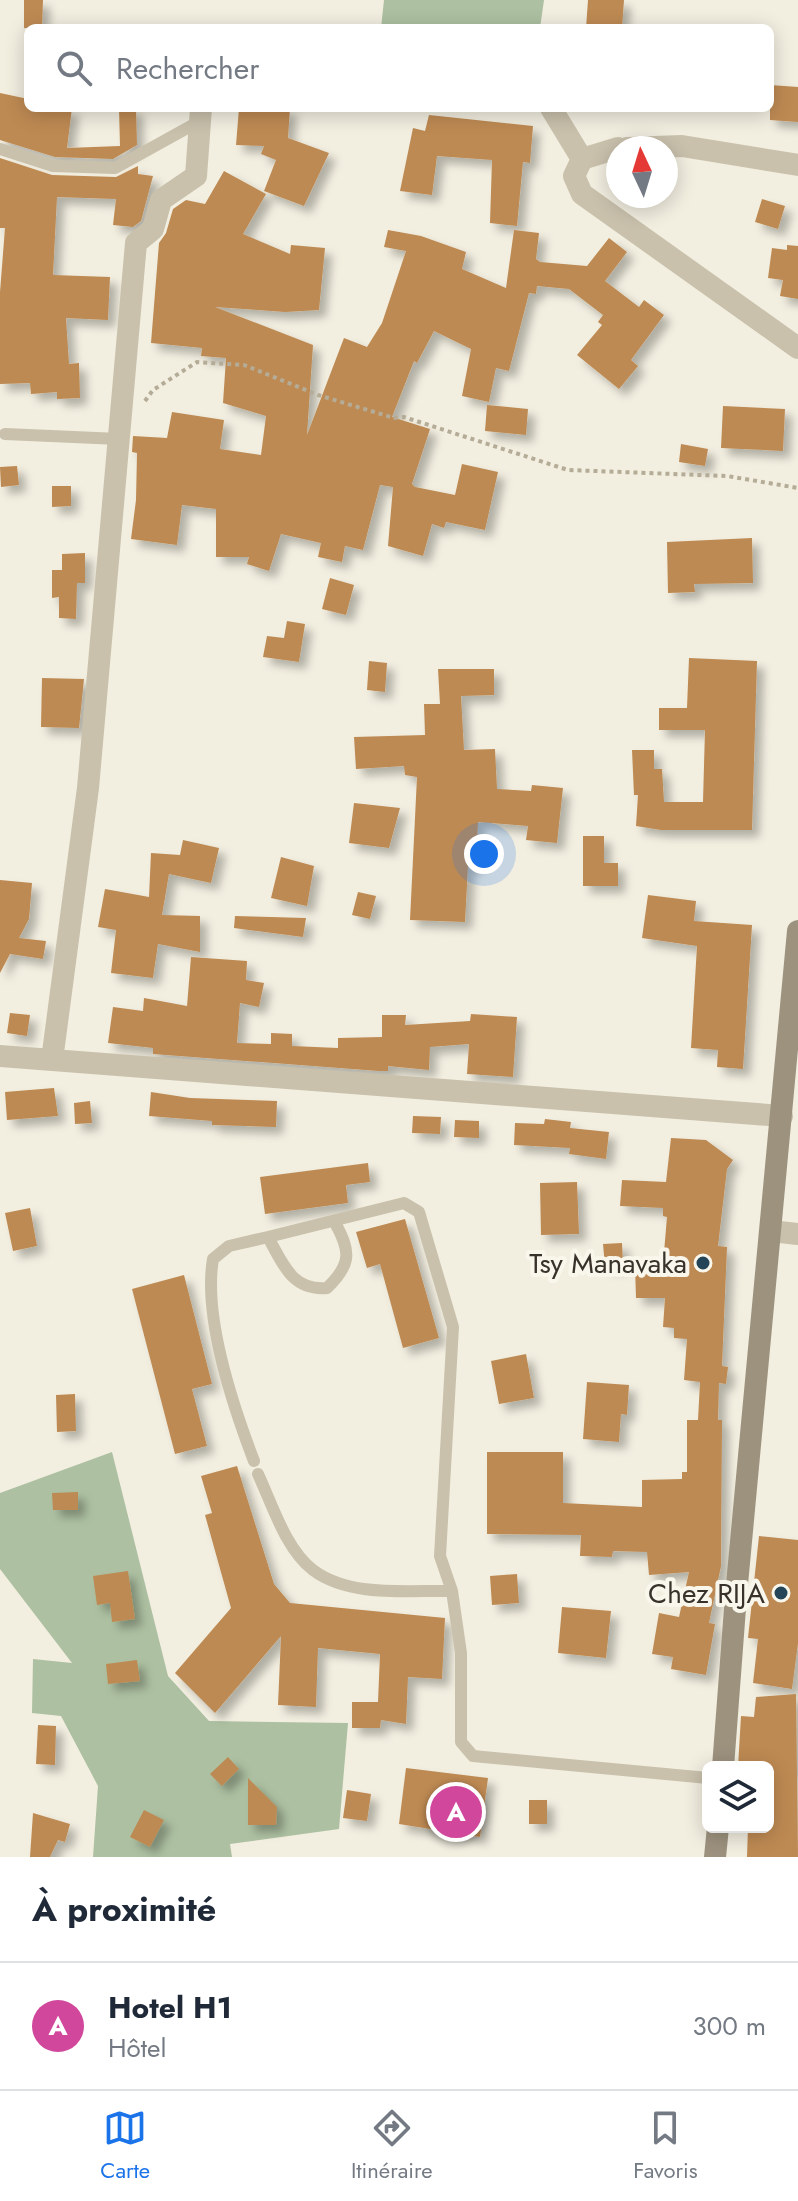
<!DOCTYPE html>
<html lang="fr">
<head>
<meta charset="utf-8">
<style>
	:root { --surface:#fff; --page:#f2f2f3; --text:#1f2937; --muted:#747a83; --line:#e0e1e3; --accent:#1a73e8 }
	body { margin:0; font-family:Jost,sans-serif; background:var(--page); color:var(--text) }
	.controls { position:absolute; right:24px; bottom:24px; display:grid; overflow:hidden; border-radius:12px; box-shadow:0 4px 20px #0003 }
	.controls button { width:72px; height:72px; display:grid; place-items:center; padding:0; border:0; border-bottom:2px solid var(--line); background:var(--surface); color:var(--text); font:40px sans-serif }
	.compass { position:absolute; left:606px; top:136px; width:72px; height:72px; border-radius:50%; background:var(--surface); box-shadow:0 4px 20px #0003; rotate:356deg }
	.you { position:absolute; left:484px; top:854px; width:28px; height:28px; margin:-20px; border:6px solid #fff; border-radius:50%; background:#1a73e8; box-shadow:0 0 0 12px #1a73e833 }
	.badge { display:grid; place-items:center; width:52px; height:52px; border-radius:50%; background:var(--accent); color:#fff; font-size:26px; font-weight:700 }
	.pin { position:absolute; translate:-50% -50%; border:4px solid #fff; box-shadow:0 2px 8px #0006 }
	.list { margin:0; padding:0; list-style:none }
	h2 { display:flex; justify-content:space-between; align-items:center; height:104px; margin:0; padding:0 32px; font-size:34px }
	h2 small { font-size:26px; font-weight:400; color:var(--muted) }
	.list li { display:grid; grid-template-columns:52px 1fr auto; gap:24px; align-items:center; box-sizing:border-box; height:128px; padding:0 32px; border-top:2px solid var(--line) }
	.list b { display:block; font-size:30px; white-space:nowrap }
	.list p { margin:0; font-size:26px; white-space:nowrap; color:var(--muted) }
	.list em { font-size:26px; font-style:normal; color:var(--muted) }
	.icon { flex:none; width:44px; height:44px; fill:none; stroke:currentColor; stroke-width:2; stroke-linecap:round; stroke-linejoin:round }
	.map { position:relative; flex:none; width:798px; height:1857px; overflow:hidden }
	.search { position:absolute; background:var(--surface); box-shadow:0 4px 20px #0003; left:24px; right:24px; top:24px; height:88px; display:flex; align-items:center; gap:20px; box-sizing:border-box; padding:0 28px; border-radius:12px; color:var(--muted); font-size:30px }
	.sheet { height:232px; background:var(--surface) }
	nav { display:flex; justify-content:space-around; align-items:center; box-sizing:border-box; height:112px; border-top:2px solid var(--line); background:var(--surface); font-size:22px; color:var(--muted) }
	nav a { display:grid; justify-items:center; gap:4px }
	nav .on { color:var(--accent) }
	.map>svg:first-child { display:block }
</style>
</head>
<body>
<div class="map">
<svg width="798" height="1857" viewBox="0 0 798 1857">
	<defs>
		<filter id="shadow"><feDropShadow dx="7" dy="7" stdDeviation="4" flood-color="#0004"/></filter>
	</defs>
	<rect width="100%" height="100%" fill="#f2eee0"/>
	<path fill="#adc0a1" d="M384,0H544L540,28H381Z
		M112,1452L168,1676L209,1721L348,1723L339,1829L230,1844L232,1857H93L98,1786L61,1716L32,1713L33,1659L72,1663L0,1569V1493Z"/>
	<path fill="#be8a52" filter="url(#shadow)" d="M24,0H43L42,28H24Z
		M588,0H624L622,28H586Z
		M770,85L798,87V122L770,120Z
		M0,93L28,99V108H72L67,148L120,146L119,108H136L137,145L113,159L55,157L0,140Z
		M239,108H290L288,138L329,153L304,206L264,191L276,160L261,154L264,146L236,145Z
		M429,115L533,126L530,163L523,162L517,226L490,223L492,160L437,156L432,195L400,191L413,128L425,131Z
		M0,158L52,175L116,177L138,166V174L153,176L141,221L133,227L113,225L116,199L57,197L53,275L110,277L108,320L66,318L69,364L79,363L80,398L57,399V392L31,394L30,383L0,384V292L5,228H0Z
		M224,171L266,194L243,234L290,254L291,245L325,248L319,310L285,312L215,307L313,345L307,435L344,338L367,347L382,323L406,251L384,247L388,230L421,236L466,252L462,269L506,288L514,230L539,233L536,259L540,262L587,266L609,238L627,252L605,281L639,307L644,300L664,315L631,360L638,366L619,389L577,355L602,325L598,322L603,315L569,289L537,286L536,294L529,293L509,371L496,368L489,402L462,396L471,349L434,331L417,363L414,361L392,417L430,429L412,484L415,487L455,495L462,464L498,472L485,530L446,522L444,528L432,524L423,556L388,546L393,487L380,485L363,550L345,546L342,562L318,557L321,543L281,534L269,571L247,564L249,557H216V509L182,505L177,545L131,539L136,500L137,453L132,452L133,436L167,438L172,412L224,420L220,449L261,455L266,416L223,403L226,358L201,356L202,348L151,343L159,243L166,233L173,209L186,200L205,204Z
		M762,199L785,206L778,229L755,222Z
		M787,245L798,246V299L780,296L783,280L768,278L772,248L787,250Z
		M487,405L528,409L526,435L485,431Z
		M723,406L785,409L783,451L721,448Z
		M681,444L708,449L705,466L679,462Z
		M17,466L19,485L1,487L0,467Z
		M52,486H71V506L52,507Z
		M752,538L753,583L694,584L695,592L668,593L667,542Z
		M85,553V583H77L76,619L59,618V597L52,598V570H62V554Z
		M330,578L354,585L346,615L322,609Z
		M287,621L305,624L299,662L263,657L267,636L284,638Z
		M689,658L757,661L752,830H661L636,826L638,795H634L632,750H654V769H662L664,802H703L705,730H659V708H687Z
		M369,661L387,663L385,692L367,690Z
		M438,669H494V695L461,696L464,750L495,749L497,789L531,791L532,785L563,788L557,843L526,840L528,826L478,822L476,866H468L465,922L410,920L417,777L405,775L404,766L356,769L354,737L425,735L424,704H440Z
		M42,678L84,679L79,728L41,727Z
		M354,803L400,808L389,848L349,843Z
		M583,836H604V863H618V886H583Z
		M183,840L219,848L211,883L169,874L162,915L200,916V952L158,944L153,978L111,973L116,930L98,927L105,889L149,897L151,853L180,855Z
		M281,857L314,866L307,906L271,898Z
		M0,880L32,883L29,919L19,938L46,941L43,959L10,954L0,973Z
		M358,892L376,896L370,919L352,915Z
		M648,895L696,901L694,921L752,925L743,1069L717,1067L718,1050L691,1048L697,946L642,938Z
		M235,916L306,918L303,937L234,928Z
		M191,957L247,961L246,980L264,983L259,1007L240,1003L237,1043L271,1044V1033L292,1034V1046L338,1048V1038L382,1037V1015H406L405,1025L470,1021L471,1014L517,1017L513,1077L467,1074L469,1044L430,1047L429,1070L388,1066V1071H379L153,1054V1048L108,1043L113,1007L143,1011L144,998L187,1006Z
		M10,1013L30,1015L27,1036L7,1033Z
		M54,1088L58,1116L7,1120L5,1092Z
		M151,1092L190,1098L277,1101L276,1127L212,1125V1121L149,1116Z
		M90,1101L92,1123L75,1124L74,1103Z
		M413,1116L441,1117L440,1134L412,1133Z
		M545,1119L571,1122L570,1128L609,1132L606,1159L569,1154L570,1148L514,1145L515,1123L544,1124Z
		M455,1120L479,1121V1138L454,1137Z
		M671,1138L706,1140L733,1160L727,1169L718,1246L727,1247L722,1366L728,1367L726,1384L719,1383L718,1420H722L721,1566L709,1623L715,1624L706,1675L671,1669L673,1657L652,1654L659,1613L679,1617L689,1572L649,1575L647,1552L613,1551L612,1557L580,1556L581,1535L487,1534V1452H563V1503L642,1507V1480L682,1479V1472H687V1420H698L700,1382L684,1380L687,1339L674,1338V1328L663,1327L665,1298H636L635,1265L663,1264L667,1217L663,1216V1208L620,1206L622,1180L666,1182Z
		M368,1163L370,1182L346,1185L348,1203L265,1214L260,1177Z
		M577,1182L579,1234L541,1235L540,1183Z
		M30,1208L37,1246L13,1251L5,1213Z
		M405,1219L439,1338L403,1348L380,1264L367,1268L356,1232Z
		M622,1243L623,1265L605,1266L603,1244Z
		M184,1275L212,1384L192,1389L207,1446L175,1454L132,1289Z
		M526,1354L534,1398L499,1404L491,1361Z
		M587,1382L629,1385L627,1415L621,1414L619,1442L583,1439Z
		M75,1394L76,1431L57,1432L56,1395Z
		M237,1466L274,1584L290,1603L445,1618L442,1679L408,1677L406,1724L381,1720L380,1728H352V1702H378L380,1654L318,1648L316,1707L278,1705L281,1636L215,1713L175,1673L231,1608L205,1515L212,1513L201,1476Z
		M78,1492V1510H53L52,1493Z
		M759,1536L798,1540V1643L792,1689L753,1683L758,1639L748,1638Z
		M128,1571L135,1619L112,1622L110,1603L97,1605L93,1576Z
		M517,1574L519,1603L492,1605L490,1576Z
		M562,1607L611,1611L606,1658L558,1653Z
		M137,1660L140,1681L108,1684L106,1664Z
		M796,1694L798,1857H747L748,1827H768V1767H738L741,1716L754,1717L756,1697Z
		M38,1725L56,1726L55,1765L36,1764Z
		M228,1757L239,1769L222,1786L210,1774Z
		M406,1768L488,1778L480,1837L399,1824Z
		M248,1778L277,1807L276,1825H248Z
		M347,1790L371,1794L367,1821L343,1818Z
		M529,1800H547V1824H529Z
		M144,1810L164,1820L150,1847L130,1837Z
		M33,1813L70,1824L65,1842L58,1840L50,1857H30Z"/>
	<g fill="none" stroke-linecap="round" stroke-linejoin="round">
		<path stroke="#b5ac97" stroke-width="4" stroke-dasharray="4 4" stroke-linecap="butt" d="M145,401L153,390L197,362L244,365L318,395L394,418L404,417L568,470L727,476L798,488"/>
		<path stroke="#c9c1ac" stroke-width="12" d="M0,149L53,166L115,168L200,121
			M5,434L119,439
			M268,1237L404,1203L419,1212L453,1327L440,1556L452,1591
			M254,1461C233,1406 203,1317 213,1259L229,1246L268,1237C283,1264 292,1291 327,1288C352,1264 351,1251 334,1221
			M258,1474C272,1504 286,1550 313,1570C350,1598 409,1590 452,1591L461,1653V1742L473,1756L708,1778"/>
		<path stroke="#c9c1ac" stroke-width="22" d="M551,108L582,159
			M618,148L582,159L574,176L582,194L798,348
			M627,148L682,146L798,165
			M0,1056L782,1116
			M52,1060L88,788L136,243L153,229L161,200L196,176L201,108
			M771,1231L798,1234"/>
		<path stroke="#9d927e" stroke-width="22" d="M723,1767L736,1595L798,931
			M715,1857L718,1827"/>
	</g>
	<g fill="#234557" stroke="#f9f7ec" stroke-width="3">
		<circle cx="703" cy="1263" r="8"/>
		<circle cx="781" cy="1593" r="8"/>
	</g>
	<g text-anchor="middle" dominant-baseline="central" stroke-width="8" stroke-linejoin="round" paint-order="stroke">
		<g font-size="28" fill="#38322b" stroke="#f9f7ec" text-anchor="end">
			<text x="687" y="1263">Tsy Manavaka</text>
			<text x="765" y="1593">Chez RIJA</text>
		</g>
	</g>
</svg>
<div class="controls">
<button><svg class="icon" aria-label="layers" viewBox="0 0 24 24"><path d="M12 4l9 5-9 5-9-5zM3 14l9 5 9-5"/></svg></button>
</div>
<svg class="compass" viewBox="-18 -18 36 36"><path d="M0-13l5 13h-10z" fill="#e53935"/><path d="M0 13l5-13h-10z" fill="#747a83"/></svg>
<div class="you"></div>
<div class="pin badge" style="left:456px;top:1812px;background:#d1479c">A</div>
<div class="search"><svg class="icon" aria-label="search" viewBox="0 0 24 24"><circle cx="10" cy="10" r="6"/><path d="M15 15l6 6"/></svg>Rechercher</div>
</div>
<section class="sheet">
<h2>À proximité<small></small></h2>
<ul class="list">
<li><span class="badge" style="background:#d1479c">A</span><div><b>Hotel H1</b><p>Hôtel</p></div><em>300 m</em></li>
</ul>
</section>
<nav>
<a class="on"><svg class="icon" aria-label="map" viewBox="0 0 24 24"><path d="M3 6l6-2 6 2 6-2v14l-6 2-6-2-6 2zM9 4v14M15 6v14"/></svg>Carte</a>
<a><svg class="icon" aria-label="directions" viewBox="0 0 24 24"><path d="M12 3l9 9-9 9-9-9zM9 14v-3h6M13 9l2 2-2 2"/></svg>Itinéraire</a>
<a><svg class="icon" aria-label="saved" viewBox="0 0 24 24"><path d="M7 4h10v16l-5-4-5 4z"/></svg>Favoris</a>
</nav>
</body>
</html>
